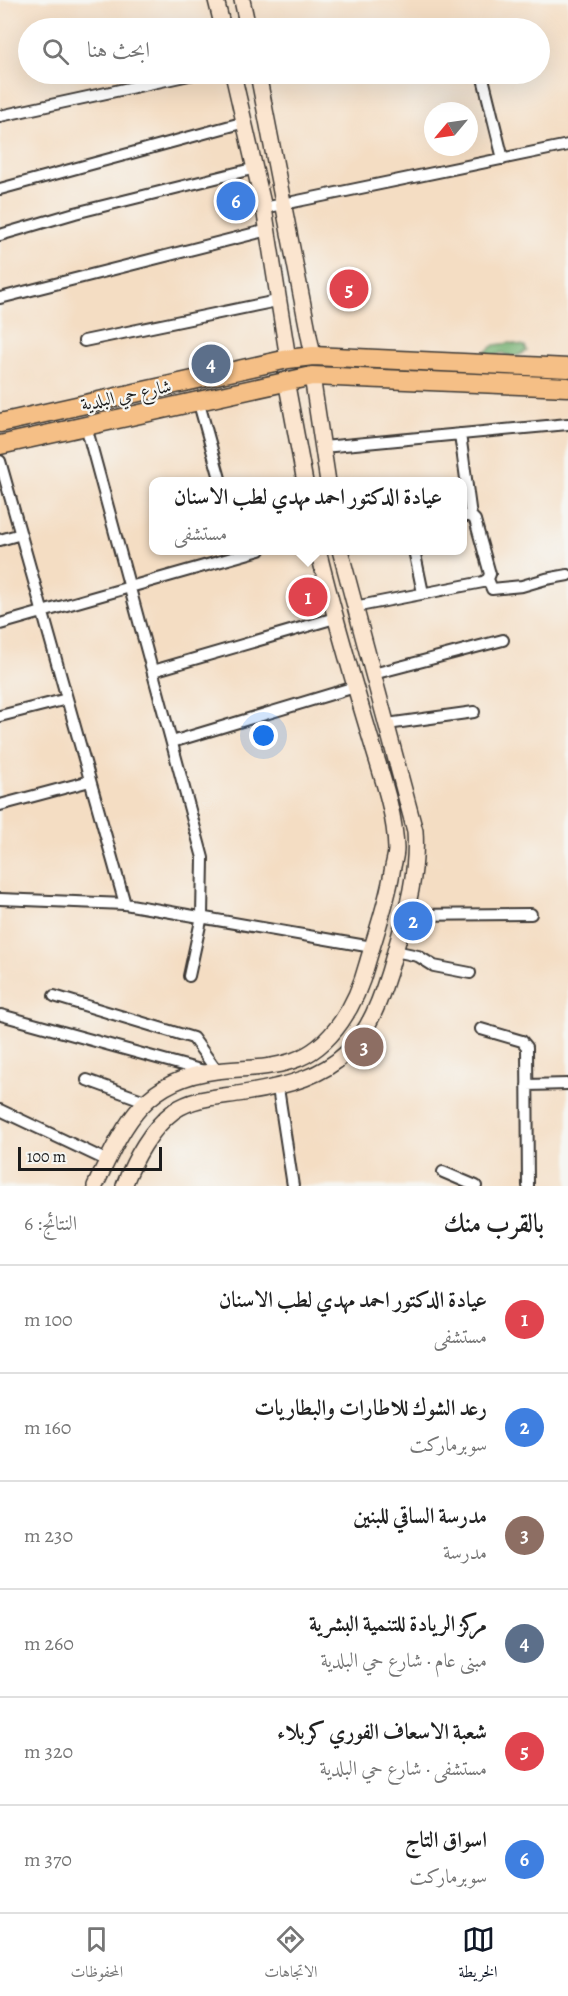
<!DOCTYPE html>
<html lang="ar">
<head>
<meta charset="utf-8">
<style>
	:root { --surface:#fff; --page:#f6f6f6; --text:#222; --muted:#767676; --line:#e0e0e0; --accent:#111827 }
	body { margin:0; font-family:Alegreya,Amiri,serif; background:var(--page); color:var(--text); direction:rtl }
	.compass { position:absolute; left:424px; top:102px; width:54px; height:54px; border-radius:50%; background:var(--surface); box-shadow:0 6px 24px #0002; rotate:241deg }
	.scale { position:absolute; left:18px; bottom:15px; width:144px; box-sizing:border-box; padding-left:6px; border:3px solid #1c1c1c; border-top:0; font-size:16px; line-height:21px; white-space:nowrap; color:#1c1c1c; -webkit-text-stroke:4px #f6f6f2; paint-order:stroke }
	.you { position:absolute; left:264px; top:736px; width:21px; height:21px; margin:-15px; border:4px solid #fff; border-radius:50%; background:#1a73e8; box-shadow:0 0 0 9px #1a73e833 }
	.badge { display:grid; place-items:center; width:39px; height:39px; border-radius:50%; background:var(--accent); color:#fff; font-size:20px; font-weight:700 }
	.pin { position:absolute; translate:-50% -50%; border:3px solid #fff; box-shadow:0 2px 6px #0006 }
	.popup { position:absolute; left:149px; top:477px; width:318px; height:78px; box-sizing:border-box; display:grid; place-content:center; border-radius:12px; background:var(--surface); filter:drop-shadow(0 2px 4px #0005); font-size:20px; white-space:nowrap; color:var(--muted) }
	.popup b { font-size:22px; color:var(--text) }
	.popup::after { content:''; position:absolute; left:50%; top:100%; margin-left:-12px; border:12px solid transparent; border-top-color:var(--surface) }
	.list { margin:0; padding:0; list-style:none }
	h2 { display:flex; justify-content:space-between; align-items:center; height:78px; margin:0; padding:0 24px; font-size:26px }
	h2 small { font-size:20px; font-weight:400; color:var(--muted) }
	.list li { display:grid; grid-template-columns:39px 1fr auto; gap:18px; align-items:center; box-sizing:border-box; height:108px; padding:0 24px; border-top:2px solid var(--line) }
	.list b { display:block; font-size:22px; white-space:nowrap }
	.list p { margin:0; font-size:20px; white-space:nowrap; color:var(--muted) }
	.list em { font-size:20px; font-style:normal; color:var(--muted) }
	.icon { flex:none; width:33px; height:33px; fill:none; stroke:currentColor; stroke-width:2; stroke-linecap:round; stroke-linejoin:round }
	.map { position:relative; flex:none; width:568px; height:1186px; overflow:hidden; direction:ltr }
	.search { position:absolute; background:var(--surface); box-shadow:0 6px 24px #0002; left:18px; right:18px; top:18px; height:66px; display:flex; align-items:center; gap:15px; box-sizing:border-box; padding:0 21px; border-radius:33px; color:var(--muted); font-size:22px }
	.sheet { height:726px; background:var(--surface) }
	nav { display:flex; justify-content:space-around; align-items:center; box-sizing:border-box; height:84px; border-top:2px solid var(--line); background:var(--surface); font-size:16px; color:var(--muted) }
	nav a { display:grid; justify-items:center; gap:3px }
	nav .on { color:var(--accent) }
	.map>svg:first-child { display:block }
</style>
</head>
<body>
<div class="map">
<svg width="568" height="1186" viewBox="0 0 568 1186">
	<rect width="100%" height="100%" fill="#f6f6f2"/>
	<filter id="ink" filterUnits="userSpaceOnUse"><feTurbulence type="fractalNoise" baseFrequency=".0167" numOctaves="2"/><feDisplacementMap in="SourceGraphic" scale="12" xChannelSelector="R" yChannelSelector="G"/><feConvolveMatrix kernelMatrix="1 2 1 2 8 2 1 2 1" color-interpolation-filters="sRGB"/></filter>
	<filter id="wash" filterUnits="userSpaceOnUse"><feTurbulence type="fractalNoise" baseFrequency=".008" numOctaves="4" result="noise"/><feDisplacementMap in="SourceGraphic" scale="24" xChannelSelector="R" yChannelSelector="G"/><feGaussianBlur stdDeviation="1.35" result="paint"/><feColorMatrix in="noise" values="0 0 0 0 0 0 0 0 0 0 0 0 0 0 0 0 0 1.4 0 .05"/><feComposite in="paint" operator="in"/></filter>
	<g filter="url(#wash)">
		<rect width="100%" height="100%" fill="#f4ddc3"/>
		<path fill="#72ae6e" stroke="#476545" stroke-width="1.5" d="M510,343L525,346L527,351C517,357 512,358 502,353C495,356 491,357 485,352L494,345Z"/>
	</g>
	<g filter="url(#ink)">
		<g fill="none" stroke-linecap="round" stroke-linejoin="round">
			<g stroke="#3c3935" stroke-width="14">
				<path id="minor" d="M482,74L503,159
					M0,116L194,74
					M0,189L245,122
					M264,208L568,145
					M0,235L75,213L256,168
					M0,298L268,230
					M84,341L277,301
					M198,400L221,482
					M86,426L203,858L202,916L189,976
					M460,434L471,516
					M323,447L568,424
					M0,461L125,904
					M0,540L21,534
					M414,550L423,593
					M488,579L492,589L522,586L546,579L568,575
					M354,607L483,582L488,579L490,574L475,520L471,516H463
					M0,624L260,550
					M153,671L335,618
					M373,674L503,640
					M0,716L67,699
					M387,724L474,712
					M172,742L355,687
					M0,805L90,781
					M0,899L125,904L372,947
					M405,915L531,914
					M395,951L418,956L434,966L470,973
					M54,996L193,1038L217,1071
					M1,1015L204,1071
					M481,1029L522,1041L527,1047L528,1186
					M87,1080L145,1101
					M527,1085L568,1084
					M278,1088L293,1186
					M0,1110L108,1161
					M443,1172L476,1186"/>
			</g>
			<g stroke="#3c3935" stroke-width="18">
				<path id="secondary" d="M216,0L223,28
					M242,0L248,28
					M233,74L264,208L288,359
					M258,74L313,356
					M312,376L328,482
					M286,380L305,482
					M95,1186C124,1126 142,1080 216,1071C241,1068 268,1069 292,1061C333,1048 357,1002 367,964C376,933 387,903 392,872C393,864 396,857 396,849C395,809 379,769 368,730C350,670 333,611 318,550
					M124,1186C134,1160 151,1128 174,1111C194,1097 221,1097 244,1093C341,1078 368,1049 394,955C406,913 418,875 415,831L340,550"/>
			</g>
			<g stroke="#3c3935" stroke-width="21">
				<path id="primary" d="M0,423L288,359L313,356L568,368
					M0,445L312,376L568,387"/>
			</g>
			<use href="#minor" stroke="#fff" stroke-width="10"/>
			<use href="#secondary" stroke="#fbe5cf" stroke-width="15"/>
			<use href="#primary" stroke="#f5bf86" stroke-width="18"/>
		</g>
	</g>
	<g text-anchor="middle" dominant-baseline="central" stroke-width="4.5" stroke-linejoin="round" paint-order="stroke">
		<g font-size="18" fill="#1c1c1c" stroke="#f6f6f2">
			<text transform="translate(126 395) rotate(-12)">شارع حي البلدية</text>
		</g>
	</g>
</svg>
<svg class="compass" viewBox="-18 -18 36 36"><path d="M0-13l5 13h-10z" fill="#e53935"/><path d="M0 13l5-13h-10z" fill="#767676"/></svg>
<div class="scale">100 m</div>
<div class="you"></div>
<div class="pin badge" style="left:308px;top:597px;background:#e0444e">1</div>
<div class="popup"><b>عيادة الدكتور احمد مهدي لطب الاسنان</b>مستشفى</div>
<div class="pin badge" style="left:413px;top:921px;background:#3f7fe0">2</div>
<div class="pin badge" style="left:364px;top:1047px;background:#8d6e63">3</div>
<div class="pin badge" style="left:211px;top:364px;background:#5c6f8a">4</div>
<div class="pin badge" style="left:349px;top:289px;background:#e0444e">5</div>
<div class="pin badge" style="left:236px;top:201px;background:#3f7fe0">6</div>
<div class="search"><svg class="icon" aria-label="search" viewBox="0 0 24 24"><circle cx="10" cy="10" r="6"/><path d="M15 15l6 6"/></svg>ابحث هنا</div>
</div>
<section class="sheet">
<h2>بالقرب منك<small>النتائج: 6</small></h2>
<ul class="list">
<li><span class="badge" style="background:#e0444e">1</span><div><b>عيادة الدكتور احمد مهدي لطب الاسنان</b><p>مستشفى</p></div><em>100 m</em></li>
<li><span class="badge" style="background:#3f7fe0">2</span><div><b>رعد الشوك للاطارات والبطاريات</b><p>سوبرماركت</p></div><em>160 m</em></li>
<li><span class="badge" style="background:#8d6e63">3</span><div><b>مدرسة الساقي للبنين</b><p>مدرسة</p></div><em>230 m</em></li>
<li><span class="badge" style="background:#5c6f8a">4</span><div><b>مركز الريادة للتنمية البشرية</b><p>مبنى عام · شارع حي البلدية</p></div><em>260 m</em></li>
<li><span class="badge" style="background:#e0444e">5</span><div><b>شعبة الاسعاف الفوري كربلاء</b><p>مستشفى · شارع حي البلدية</p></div><em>320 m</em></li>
<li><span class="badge" style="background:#3f7fe0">6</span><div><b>اسواق التاج</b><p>سوبرماركت</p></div><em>370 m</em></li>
</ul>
</section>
<nav>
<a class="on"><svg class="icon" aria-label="map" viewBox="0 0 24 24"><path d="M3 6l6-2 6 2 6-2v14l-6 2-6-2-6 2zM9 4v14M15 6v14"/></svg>الخريطة</a>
<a><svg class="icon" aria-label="directions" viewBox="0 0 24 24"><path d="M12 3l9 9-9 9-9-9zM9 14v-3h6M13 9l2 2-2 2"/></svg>الاتجاهات</a>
<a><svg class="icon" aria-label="saved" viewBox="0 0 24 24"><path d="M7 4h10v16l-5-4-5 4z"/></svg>المحفوظات</a>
</nav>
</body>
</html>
